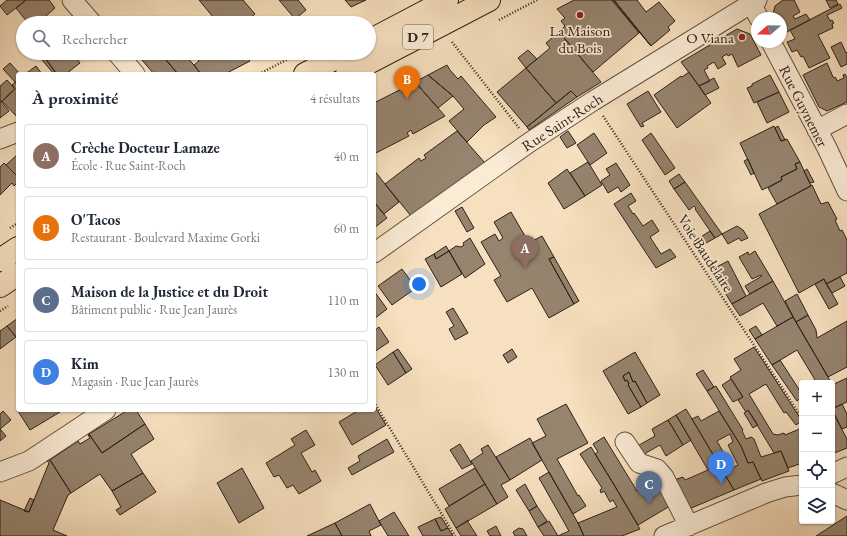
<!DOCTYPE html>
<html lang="fr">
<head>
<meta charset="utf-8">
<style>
	:root { --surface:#fff; --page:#f6f6f7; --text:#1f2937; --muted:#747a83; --line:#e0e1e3; --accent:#d93025 }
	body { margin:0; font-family:"EB Garamond",serif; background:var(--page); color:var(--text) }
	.controls { position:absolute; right:12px; bottom:12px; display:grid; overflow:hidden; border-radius:4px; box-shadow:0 1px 3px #0004 }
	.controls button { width:36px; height:36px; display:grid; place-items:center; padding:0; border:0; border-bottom:1px solid var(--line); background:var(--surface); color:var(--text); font:20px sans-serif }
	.compass { position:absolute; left:751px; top:12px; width:36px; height:36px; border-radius:50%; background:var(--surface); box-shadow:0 1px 3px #0004; rotate:250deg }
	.you { position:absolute; left:419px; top:284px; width:14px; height:14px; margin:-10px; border:3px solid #fff; border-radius:50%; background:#1a73e8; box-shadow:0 0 0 6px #1a73e833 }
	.badge { display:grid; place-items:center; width:26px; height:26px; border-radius:50%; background:var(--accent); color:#fff; font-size:13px; font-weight:700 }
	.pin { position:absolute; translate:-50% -33px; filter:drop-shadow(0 1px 2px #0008) }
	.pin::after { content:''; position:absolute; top:21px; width:14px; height:12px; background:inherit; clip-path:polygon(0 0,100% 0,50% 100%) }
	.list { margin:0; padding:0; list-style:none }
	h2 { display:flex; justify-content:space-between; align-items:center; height:52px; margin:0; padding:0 16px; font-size:17px }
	h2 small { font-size:13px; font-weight:400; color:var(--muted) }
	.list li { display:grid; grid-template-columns:26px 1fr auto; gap:12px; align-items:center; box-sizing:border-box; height:64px; margin:0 8px 8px; padding:0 8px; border:1px solid var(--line); border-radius:4px }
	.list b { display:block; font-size:15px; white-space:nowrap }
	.list p { margin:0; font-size:13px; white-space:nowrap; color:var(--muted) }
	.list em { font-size:13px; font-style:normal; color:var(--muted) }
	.icon { flex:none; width:22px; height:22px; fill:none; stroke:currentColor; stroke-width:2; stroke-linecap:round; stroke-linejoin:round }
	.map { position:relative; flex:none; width:847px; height:536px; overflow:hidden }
	.search { position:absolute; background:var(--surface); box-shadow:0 1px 3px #0004; left:16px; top:16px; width:360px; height:44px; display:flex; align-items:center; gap:10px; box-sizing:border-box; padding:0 14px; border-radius:22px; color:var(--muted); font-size:15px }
	.panel { position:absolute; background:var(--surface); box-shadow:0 1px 3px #0004; left:16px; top:72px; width:360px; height:340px; border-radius:4px }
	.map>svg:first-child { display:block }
</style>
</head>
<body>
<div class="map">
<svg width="847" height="536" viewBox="0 0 847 536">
	<rect width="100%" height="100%" fill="#f7e0bf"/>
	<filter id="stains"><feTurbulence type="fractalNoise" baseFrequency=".005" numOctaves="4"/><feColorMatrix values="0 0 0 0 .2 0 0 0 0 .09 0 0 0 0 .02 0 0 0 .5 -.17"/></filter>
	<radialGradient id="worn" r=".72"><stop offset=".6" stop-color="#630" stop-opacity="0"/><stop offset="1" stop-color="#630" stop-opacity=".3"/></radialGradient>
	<path fill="#96846f" stroke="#2d2118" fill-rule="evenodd" d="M7,0H26L7,15L0,6Z
		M26,0H49L55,8L38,23H28L16,8Z
		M199,0H243L255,14L244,23H218Z
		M279,0H298L306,10L295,19Z
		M345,0H366L351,7Z
		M574,0H612L639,33L593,72L559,32L565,26L561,21L565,18L557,9Z
		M612,0H614L651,46Z
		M614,0H637L646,12L659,2L675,21L668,27L670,30L651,46Z
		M783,0H794L800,12L793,16L795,19L806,14L810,20L783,34L781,31V18H775L773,14L775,6Z
		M826,0H836L838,4L830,8Z
		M840,4L842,8L827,15L830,21L832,20L834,23L832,24L833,28L818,35L830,58L809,68L803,56L801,57L797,50L792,52L787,42L795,39L790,30Z
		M737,29L750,34L761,55L738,67L732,54L728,56L727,54L722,57L726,64L718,69L714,62L707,66L708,68L704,70L710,81L699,86L681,62Z
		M559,32L601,82L577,97L571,91L556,103L526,68L550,48L546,43Z
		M841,42L846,53L847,52V64L841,67L831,47Z
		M528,50L537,59L526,68L518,58Z
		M52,53H78L75,56L80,63L66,74H57L45,58Z
		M136,53H160L178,74H154Z
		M160,53H184L201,74H178Z
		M210,53H243L250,61L225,74H201L194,65L199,61L198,60Z
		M45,58L55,72L54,74L42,60Z
		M10,63L20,74H18V80L16,83L3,69Z
		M827,63L833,77L836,78L837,81L844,78L843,75L845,74L847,78V102L827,111L819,107L803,75Z
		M447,65L450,70L458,79L461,76L496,117L484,125L467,142L449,121L464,109L453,96L428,75Z
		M36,66L42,74L26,73L28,72Z
		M526,68L556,103L527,127L497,92Z
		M689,72L711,103L677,128L654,95L681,76L682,77Z
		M428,75L453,96L438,108L415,82Z
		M770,75L779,92L754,103L747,88L752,86V84Z
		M714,78L719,88L705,95L699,86Z
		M7,80L15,89L1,102L0,100V86Z
		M18,80V118L2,101L15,89L12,85Z
		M415,82L445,116L413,134L411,130L407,133L409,136L374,154V103Z
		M571,91L577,97L529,130L527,127Z
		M648,91L661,112L642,123L644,126L641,127L627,104Z
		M779,92L789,112L767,123L757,102Z
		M0,100L9,111L0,118Z
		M774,126L781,141L787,139L800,162L795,164L797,169L781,177L782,180L762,190L740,143Z
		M778,126L785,140L781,141L775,128Z
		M457,131L485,163L411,216L385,184L419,158L421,161L426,158L424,155Z
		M568,131L576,143L567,148L560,137Z
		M594,133L607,153L590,165L577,145Z
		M651,133L675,168L665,175L642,140Z
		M18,154V177L6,165Z
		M748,159L754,173L751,175L744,161Z
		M588,162L602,185L585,196L570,173Z
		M800,162L811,186L777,204L768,188L782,180L781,177L797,169L795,164Z
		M4,163L18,177V182L14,186L12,183L0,195V167Z
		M616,163L630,185L621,192L618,187L608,193L601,181L610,175L606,169Z
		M567,169L585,196L564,209L548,183Z
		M807,169L814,182L810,183L804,171Z
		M374,170L399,202L384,214L374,202Z
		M679,174L685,182L674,189L669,181Z
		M685,182L722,234L715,238L695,209L696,208L694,206L689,210L674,189Z
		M812,185L821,204L828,202L837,219L835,220L840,231L842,230L847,240V273L826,284L824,279L799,293L759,214Z
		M631,193L636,201L628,206L633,214L634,213L643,226L652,220L659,231L650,237L661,254L670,249L676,257L656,268L614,204Z
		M374,202L387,218L374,228Z
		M462,207L474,228L467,232L455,211Z
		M511,212L529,243L542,236L554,257L549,259L574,304L549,318L532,288L507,302L494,280L501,276L481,242L495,234L499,241L503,238L494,222Z
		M737,226L743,230L748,238L741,241L739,238L728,244L722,234Z
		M710,231L715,238L697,248L693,242Z
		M470,238L485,264L465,278L449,251L456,246L461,247L464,245L463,243Z
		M446,246L449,251L436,259L434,254Z
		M449,251L462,274L441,287L425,259L434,254L436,259Z
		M755,251L773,281L750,294L745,286L762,276L761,275L752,279L739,257L748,252L749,255Z
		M554,257L579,301L574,304L549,259Z
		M728,261L746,296L732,304L711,270Z
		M402,269L416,288L392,305L378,286Z
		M840,277L845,286L832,293L826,284Z
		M824,279L838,304L829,309L815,284Z
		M773,281L793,317L777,326L763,303L740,316L732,304Z
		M374,291L387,309L374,319Z
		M797,294L808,315L796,322L785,301Z
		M453,308L468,333L455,340L449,329L454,326L446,312Z
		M808,315L816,330L817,338L847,321V367L828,377L796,322Z
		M793,317L828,377L831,383H817L797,350L772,365L755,339Z
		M18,318V336L16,337L7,326Z
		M7,326L16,337L0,349V331Z
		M756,326L762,335L755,339L749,330Z
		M379,327L389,342L374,352V331Z
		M754,347L802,421L796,425L786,412L784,413L766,384L749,394L773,434L778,435L784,433L785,435L802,428V463L788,468L781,451L774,453L748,410L746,412L738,400L743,397L730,377L741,370L734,359Z
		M398,349L412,369L406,373L393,352Z
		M512,349L517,357L508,363L503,355Z
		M393,352L406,373L388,385L375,365Z
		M635,352L660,395L647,403L635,381L633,382L629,372L623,376L625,381L627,380L629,384L628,385L641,407L628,414L603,371Z
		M780,360L802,394V397L797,401L772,365Z
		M703,370L714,387L707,391L696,374Z
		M629,372L633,382L635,381L647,403L641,407L628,385L629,384L627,380L625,381L623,376Z
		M847,378V402L832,409V391L835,390L832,385Z
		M731,379L743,397L733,402L722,385Z
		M716,386L743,430L742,431L746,439L751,437L754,439L761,457L781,451L789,471L762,481L753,462L748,463L741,446L707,391Z
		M566,404L588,443L557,459L578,496L579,495L586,506L573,514L532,443L546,436L537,419Z
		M842,404L847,414V427L842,429L832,409Z
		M374,405L386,425L352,445L339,422L359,410H374Z
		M686,409L734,490L689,509L676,485L677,479L683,477L685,480L708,470L676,415Z
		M19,410H59L60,412L30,430L18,411Z
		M128,410H136L145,424L102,453L89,434Z
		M748,410L758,425L753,428L744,413Z
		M3,411L11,420L0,429L6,436L0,441V414Z
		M719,411L741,446L748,463L753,462L761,479L734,490L692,419L698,416L701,421ZM730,434L733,442L728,445L738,465L732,468L717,441Z
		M832,411L847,439V448L832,454Z
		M676,415L691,440L683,445L668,420Z
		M668,420L683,445L666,456L660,445L639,457L634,448L655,436L652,429Z
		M145,424L154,439L131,454L143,473L112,491L100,474L71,493L50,460L78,441L80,444L90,438L88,435L89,434L102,453Z
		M306,430L315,445L301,453L312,472L315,470L321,481L299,494L293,485L287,488L279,475L274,477L266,463L295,445L291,439Z
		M604,437L637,491L656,481L670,506L638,525L613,483L595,454L598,452L593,444Z
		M530,438L542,460L510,480L496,457Z
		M387,439L394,452L352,475L348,468L360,461L358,456Z
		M460,444L472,464L462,469L450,450Z
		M488,445L510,480L501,485L508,497L497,504L471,461L483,453L481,449Z
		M591,447L613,483L640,529L622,536H584L578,523L617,507L613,500L610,502L604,491L601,493L600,490L602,488L580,454Z
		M50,460L71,493L68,495L53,530L67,536H0V500L29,512L49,463L47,461Z
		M242,468L264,508L239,523L217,483Z
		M475,468L485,484L449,506L439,489Z
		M549,472L578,523L584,536H558L569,531L539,478Z
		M143,473L156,492L120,515L116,510L121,507L112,491Z
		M485,484L497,504L456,528L445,509Z
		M525,484L537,506L529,511L516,490Z
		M30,498L34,500L29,512L24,511Z
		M370,504L381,525L369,531L371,536H342L335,523Z
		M537,506L547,521L538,527L529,511Z
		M394,512L409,536H388L379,521Z
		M847,516V536H816Z
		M441,517L448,528L441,531L435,519Z
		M435,519L441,531L448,528L453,536H423L418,527Z
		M468,520V522L477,536H461L456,528Z
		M549,521L558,536H544L538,527Z
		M335,523L342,536H307Z
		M496,526L501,536H490L487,531Z
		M519,528L523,529L527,536H515L513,532Z"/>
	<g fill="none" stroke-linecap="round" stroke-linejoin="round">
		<g stroke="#605142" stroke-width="21">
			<path id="minor" d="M72,0L92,23
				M749,0L759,18
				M771,42L827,148L847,191
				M117,53L135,74
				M817,130L847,114
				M0,139L18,132
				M374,253L530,142L593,101L757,0
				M625,442L639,463L657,469L664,477L689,526
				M0,472L29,461L106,410
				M832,474L847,467
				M832,493L847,500
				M664,536L766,493L785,487L802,485"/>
		</g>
		<g stroke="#2d2118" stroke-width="24">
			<path id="major" d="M369,41L447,0
				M305,74L346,53
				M347,74L489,0
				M0,260L18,248
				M0,286L18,274"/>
		</g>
		<path stroke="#2d2118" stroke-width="2.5" stroke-dasharray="1 2" stroke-linecap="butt" d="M499,20L537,0
			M452,42L519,128
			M259,74L292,57
			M603,116L802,418
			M10,228L18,223
			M0,311L8,306
			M374,402L455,536"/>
		<use href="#minor" stroke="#faebd5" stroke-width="19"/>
		<use href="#major" stroke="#f7e0bf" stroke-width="22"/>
	</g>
	<g fill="#8f2418" stroke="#faebd5" stroke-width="1.5">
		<circle cx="580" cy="15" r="4"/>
		<circle cx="742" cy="37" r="4"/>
	</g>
	<g text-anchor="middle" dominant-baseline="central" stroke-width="3.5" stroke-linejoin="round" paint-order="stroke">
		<rect fill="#faebd5" stroke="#6a5e51" stroke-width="1" x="403" y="25" width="30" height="24" rx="3"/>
		<g font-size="14" font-weight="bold" fill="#2d2118">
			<text x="418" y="37">D 7</text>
		</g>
		<g font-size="15" fill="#2d2118" stroke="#faebd5">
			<text x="580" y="30">La Maison<tspan x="580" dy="17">du Bois</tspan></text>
			<text x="734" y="37" text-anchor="end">O Viana</text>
		</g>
		<g font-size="15" fill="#2d2118" stroke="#faebd5">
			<text transform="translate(804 106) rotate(63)">Rue Guynemer</text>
			<text transform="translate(562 122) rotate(-33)">Rue Saint-Roch</text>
			<text transform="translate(706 253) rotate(57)">Voie Baudelaire</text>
		</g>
	</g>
	<rect width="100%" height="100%" filter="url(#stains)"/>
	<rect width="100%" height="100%" fill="url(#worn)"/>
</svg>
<div class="controls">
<button>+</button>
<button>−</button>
<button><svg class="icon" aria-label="locate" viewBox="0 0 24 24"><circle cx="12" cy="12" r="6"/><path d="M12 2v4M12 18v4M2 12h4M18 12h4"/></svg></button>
<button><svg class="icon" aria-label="layers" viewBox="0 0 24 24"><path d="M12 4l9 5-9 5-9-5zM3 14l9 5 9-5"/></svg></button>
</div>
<svg class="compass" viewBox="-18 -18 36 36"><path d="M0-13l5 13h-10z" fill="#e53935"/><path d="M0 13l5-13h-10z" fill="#747a83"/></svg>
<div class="you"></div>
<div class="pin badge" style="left:525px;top:268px;background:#8d6e63">A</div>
<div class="pin badge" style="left:407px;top:99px;background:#e8710a">B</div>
<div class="pin badge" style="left:649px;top:504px;background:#5c6f8a">C</div>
<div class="pin badge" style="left:721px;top:484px;background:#3f7fe0">D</div>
<div class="search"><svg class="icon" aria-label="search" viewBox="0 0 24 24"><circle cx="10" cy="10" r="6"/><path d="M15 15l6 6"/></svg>Rechercher</div>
<section class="panel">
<h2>À proximité<small>4 résultats</small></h2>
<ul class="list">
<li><span class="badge" style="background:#8d6e63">A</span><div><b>Crèche Docteur Lamaze</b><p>École · Rue Saint-Roch</p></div><em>40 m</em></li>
<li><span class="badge" style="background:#e8710a">B</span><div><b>O'Tacos</b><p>Restaurant · Boulevard Maxime Gorki</p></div><em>60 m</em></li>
<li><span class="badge" style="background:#5c6f8a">C</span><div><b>Maison de la Justice et du Droit</b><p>Bâtiment public · Rue Jean Jaurès</p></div><em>110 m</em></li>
<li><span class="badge" style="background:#3f7fe0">D</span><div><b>Kim</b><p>Magasin · Rue Jean Jaurès</p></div><em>130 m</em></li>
</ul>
</section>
</div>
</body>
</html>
